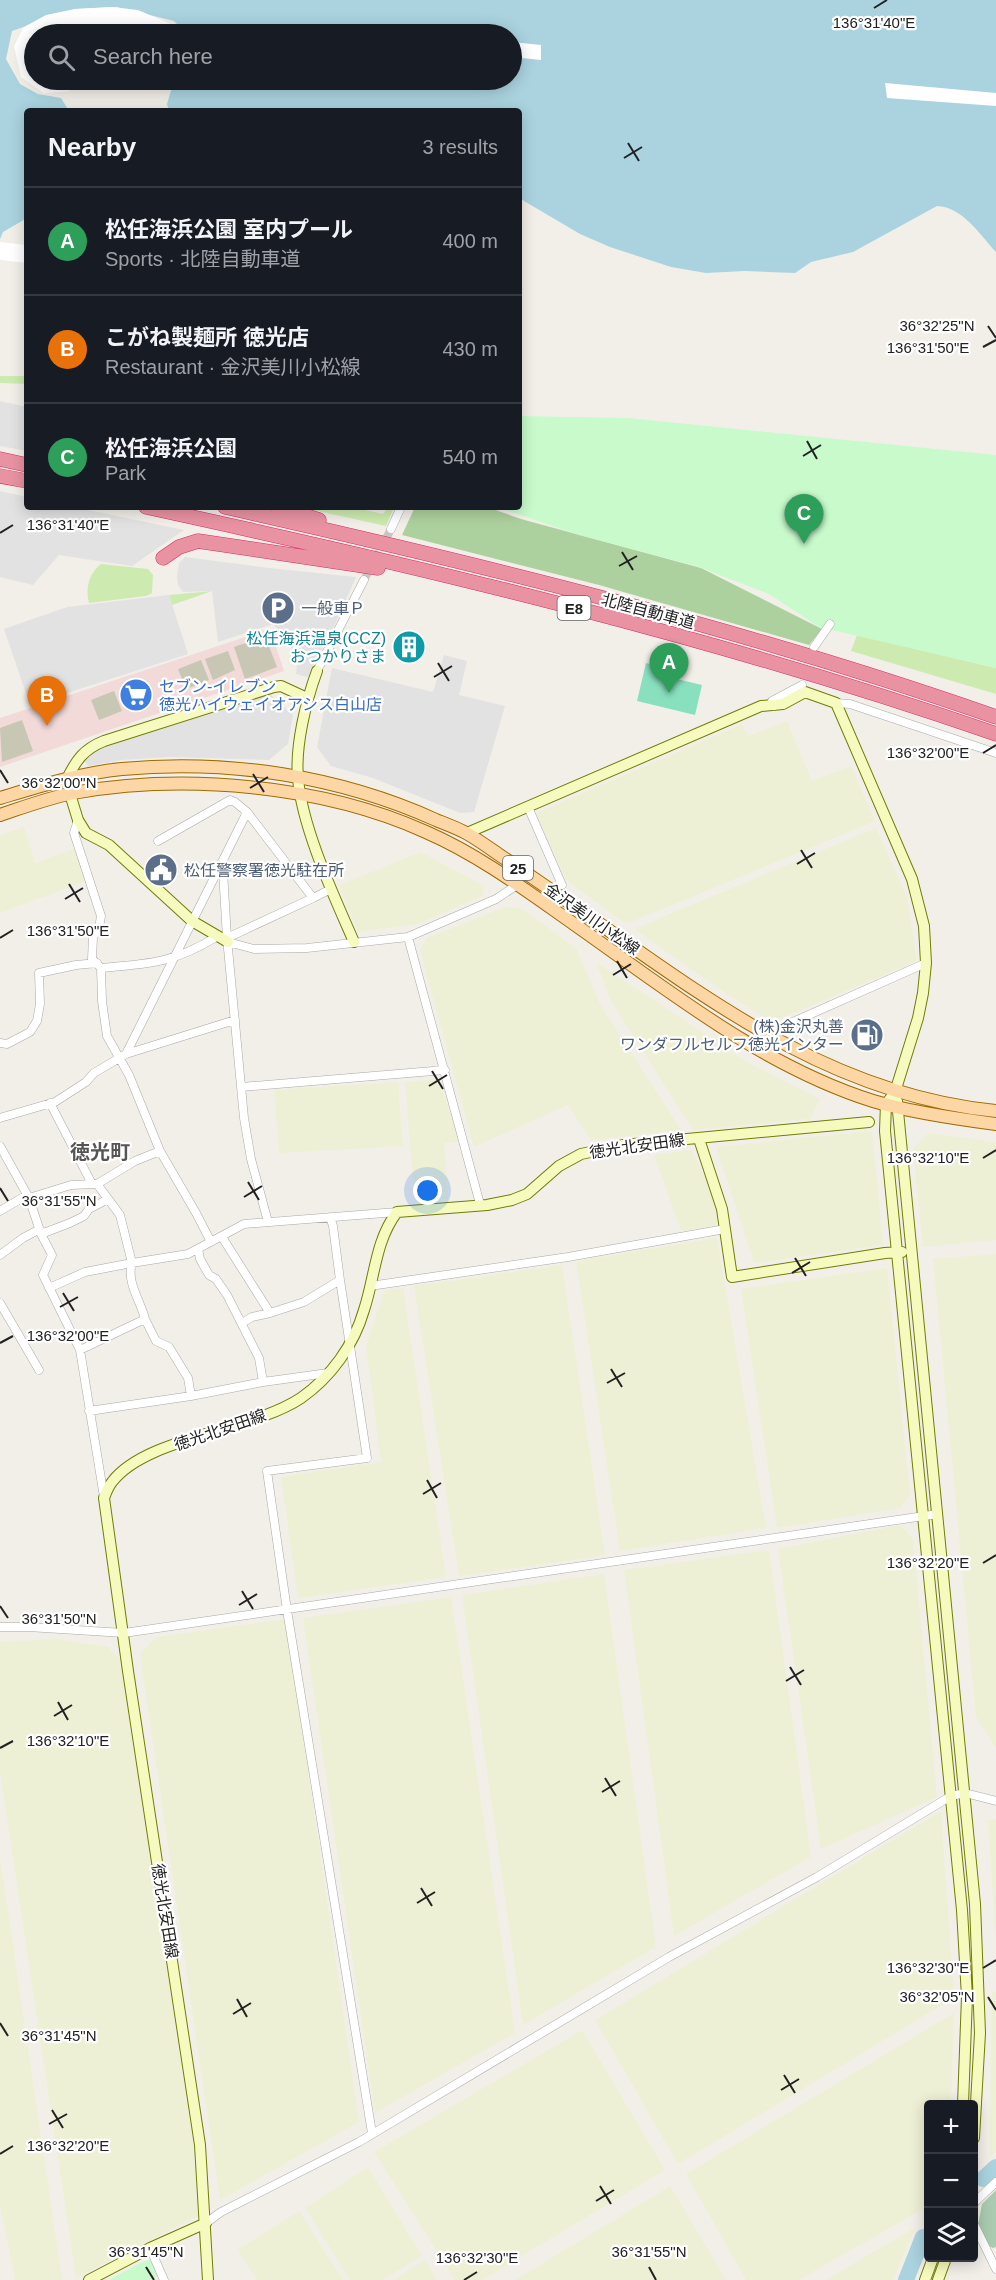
<!DOCTYPE html>
<html lang="en">
<head>
<meta charset="utf-8">
<style>
	:root { --surface:#171b24; --page:#20242c; --text:#f1f3f6; --muted:#9ea1a6; --line:#363941; --accent:#d40000 }
	body { margin:0; font-family:Helvetica,"Noto Sans JP",sans-serif; background:var(--page); color:var(--text) }
	.controls { position:absolute; right:18px; bottom:18px; display:grid; overflow:hidden; border-radius:6px; box-shadow:0 3px 15px #0003 }
	.controls button { width:54px; height:54px; display:grid; place-items:center; padding:0; border:0; border-bottom:2px solid var(--line); background:var(--surface); color:var(--text); font:30px sans-serif }
	.you { position:absolute; left:428px; top:1191px; width:21px; height:21px; margin:-15px; border:4px solid #fff; border-radius:50%; background:#1a73e8; box-shadow:0 0 0 9px #1a73e833 }
	.badge { display:grid; place-items:center; width:39px; height:39px; border-radius:50%; background:var(--accent); color:#fff; font-size:20px; font-weight:700 }
	.pin { position:absolute; translate:-50% -50px; filter:drop-shadow(0 2px 3px #0008) }
	.pin::after { content:''; position:absolute; top:32px; width:21px; height:18px; background:inherit; clip-path:polygon(0 0,100% 0,50% 100%) }
	.list { margin:0; padding:0; list-style:none }
	h2 { display:flex; justify-content:space-between; align-items:center; height:78px; margin:0; padding:0 24px; font-size:26px }
	h2 small { font-size:20px; font-weight:400; color:var(--muted) }
	.list li { display:grid; grid-template-columns:39px 1fr auto; gap:18px; align-items:center; box-sizing:border-box; height:108px; padding:0 24px; border-top:2px solid var(--line) }
	.list b { display:block; font-size:22px; white-space:nowrap }
	.list p { margin:0; font-size:20px; white-space:nowrap; color:var(--muted) }
	.list em { font-size:20px; font-style:normal; color:var(--muted) }
	.icon { flex:none; width:33px; height:33px; fill:none; stroke:currentColor; stroke-width:2; stroke-linecap:round; stroke-linejoin:round }
	.map { position:relative; flex:none; width:996px; height:2280px; overflow:hidden }
	.search { position:absolute; background:var(--surface); box-shadow:0 3px 15px #0003; left:24px; top:24px; width:498px; height:66px; display:flex; align-items:center; gap:15px; box-sizing:border-box; padding:0 21px; border-radius:33px; color:var(--muted); font-size:22px }
	.panel { position:absolute; background:var(--surface); box-shadow:0 3px 15px #0003; left:24px; top:108px; width:498px; height:402px; border-radius:6px }
	.map>svg:first-child { display:block }
</style>
</head>
<body>
<div class="map">
<svg width="996" height="2280" viewBox="0 0 996 2280">
	<rect width="100%" height="100%" fill="#f2efe9"/>
	<path fill="#f2dad9" d="M270,629L284,671L0,767V718Z"/>
	<path fill="#c7c7b4" d="M265,636L277,667L245,679L234,647Z
		M228,651L235,670L213,680L205,659Z
		M201,660L209,680L186,689L178,669Z
		M114,691L122,711L99,720L91,700Z
		M22,720L33,751L2,762L0,728Z"/>
	<path fill="#eef0d5" d="M787,721L812,781L851,766L875,821L626,924L566,880L536,813L742,724L748,736Z
		M24,827L35,863L74,849L86,881L0,913V835Z
		M876,828L907,897L917,961L772,1022L722,991L634,929Z
		M421,852L484,886L483,896L417,924L358,932L339,885Z
		M505,907L521,908L576,948L600,1004L681,1130L591,1140L568,1105L474,1147L420,950L427,938Z
		M596,962L752,1065L820,1099L810,1119L693,1130L611,1001Z
		M439,1079L459,1142L444,1143L448,1199L415,1202L405,1082Z
		M398,1082L403,1146L279,1153L274,1090Z
		M872,1131L883,1245L754,1263L716,1147Z
		M928,1133L996,1142V1240L923,1247L913,1148Z
		M691,1150L710,1185L719,1225L681,1231L654,1155Z
		M717,1238L766,1528L620,1551L576,1261Z
		M996,1254V1748L976,1717L933,1259Z
		M562,1265L605,1555L459,1576L414,1286Z
		M887,1268L910,1496L900,1508L777,1528L741,1289Z
		M403,1288L446,1577L298,1598L281,1477L381,1462L366,1346L384,1291Z
		M900,1525L913,1539L937,1797L821,1849L778,1549Z
		M769,1550L811,1857L674,1936L624,1570Z
		M604,1574L656,1947L523,2025L462,1595Z
		M451,1597L515,2033L375,2113L303,1618Z
		M286,1619L359,2122L220,2200L140,1654L156,1637Z
		M55,1639L108,1647L120,1659L193,2142L198,2216L76,2278L0,1772V1642Z
		M941,1811L954,1998L678,2164L595,2020Z
		M996,1819V1946L988,1820Z
		M0,1857L62,2280H15L0,2206Z
		M996,1991V2152L989,2159L992,1993Z
		M954,2013L951,2104H928V2206L799,2280H746L686,2174Z
		M582,2030L665,2170L482,2280H455L374,2152Z
		M368,2167L422,2256L383,2280H350L305,2208Z
		M670,2186L726,2280H515Z
		M299,2211L343,2280H257L237,2250Z
		M915,2228L893,2280H825Z
		M425,2260L437,2280H393Z"/>
	<path fill="#cdebb0" d="M0,376H27V384L0,383Z
		M352,507L383,514L388,507H394L386,526L304,508Z
		M101,564L148,569L153,575L152,593L146,596L89,603C85,589 89,573 101,564Z
		M212,591L172,605L169,595Z
		M857,635L996,668V694L851,651Z"/>
	<path fill="#add19e" d="M415,507H487L521,519L701,568L822,629L809,645L599,585L402,535Z"/>
	<path fill="#aacbaf" d="M996,2190V2247L993,2248L989,2246L978,2225L982,2204Z"/>
	<path fill="#c8facc" d="M519,416L628,418L996,455V668L819,627L769,594L696,566L579,535L497,507H519Z
		M152,2259L159,2275L150,2280H109L140,2263Z"/>
	<path fill="#88e0be" d="M646,663L662,667L660,675L702,685L695,715L637,701Z"/>
	<path fill="#e2e2e2" d="M0,401L27,407V451L0,446Z
		M0,491L27,497V507H74L184,530L132,566L59,555L33,585L0,577Z
		M185,557L269,568L356,577L328,640L317,656L308,677L296,674L298,656L273,624L218,642L212,591L183,592L178,585L177,577L179,563Z
		M169,595L188,654L30,705L4,629L67,607Z
		M444,655L467,661L459,695L505,706L474,812L460,813L373,778L331,766L317,747L332,668L433,692Z
		M270,694L293,715L288,744L269,760L170,757L122,760L88,766L84,760L98,749Z"/>
	<path fill="#aad3df" d="M0,0H996V252C980,235 963,207 937,206L853,252L811,262L795,273L744,271L706,273L671,267L610,247L580,234L519,198V111H169L167,104L172,87L183,80L190,90L204,80H512V34H187L174,21L117,7L75,9L12,31L6,59L20,84L38,94L61,98L69,111H27V218L3,232L0,239Z"/>
	<path fill="#fff" d="M111,7L138,10L173,25L184,34H34V80H81L69,91L44,93L21,77L14,46L24,27L46,15L75,9Z
		M330,24L437,34H330Z
		M512,42L541,45V60L512,57Z
		M885,83L996,93V106L887,98Z
		M0,242L27,245V263L0,260Z"/>
	<g fill="none" stroke-linecap="round" stroke-linejoin="round">
		<path stroke="#aad3df" stroke-width="16" d="M983,2179L996,2167
			M906,2280L923,2237"/>
		<path stroke="#c8c6c1" stroke-width="8" stroke-dasharray="8 4" stroke-linecap="butt" d="M364,580L391,529"/>
		<g stroke="#a9a9a9" stroke-width="9">
			<path id="street" d="M391,529L401,507
				M814,647L830,624
				M317,671L364,580
				M836,703L850,704L996,753
				M774,706L772,701L802,685
				M528,807L562,885
				M78,820L74,833L101,916L99,928L93,937L92,959L101,968L102,1001L107,1036L129,1075L160,1151L196,1213L211,1242
				M158,841L230,800L235,802L247,812L313,898L227,938
				M220,864L223,871L227,938L244,1118L251,1159L268,1222
				M313,898L331,889
				M408,937L480,1204
				M228,942L254,949L307,948L408,937L496,899L517,885
				M101,968C149,964 174,963 216,937
				M769,1025L777,1029L926,963
				M0,1043L7,1044L30,1032L37,1021L40,1004L39,973L76,965L97,963
				M126,1054L235,1020
				M241,1087L445,1070
				M50,1103L92,1184
				M0,1118L55,1102L86,1082L94,1073L126,1054L247,812
				M0,1146L29,1198L41,1234L52,1255L43,1275L80,1350L104,1497
				M29,1198L71,1185L95,1184
				M0,1211L27,1195
				M41,1234L70,1223L84,1216L89,1209L108,1199
				M222,1237L270,1313L304,1302L340,1280L333,1226L330,1217
				M198,1249L200,1259L209,1275L216,1279L227,1295L259,1358L263,1382L328,1373
				M0,1255L23,1238L40,1229
				M340,1280L367,1458L267,1471L287,1610L372,2133
				M370,1286L568,1257L725,1229
				M49,1288L85,1272L132,1263L120,1215L97,1184L135,1161L160,1151
				M0,1303L39,1370
				M242,1323L252,1317L270,1313
				M80,1350L145,1319C141,1302 126,1282 132,1263L188,1254L244,1224L397,1212
				M191,1396L263,1382
				M89,1411L191,1396L188,1378L169,1347L156,1341L145,1319
				M0,1627H28L124,1633L938,1514
				M974,2203L996,2182
				M206,2223L221,2212L359,2142L669,1957L817,1877L951,1796L965,1793L996,1801
				M974,2224L996,2269
				M150,2248L164,2280"/>
		</g>
		<g stroke="#707d05" stroke-width="12">
			<path id="secondary" d="M317,671C306,701 295,746 298,778C302,828 334,896 354,942
				M67,779C76,760 84,749 104,741L274,687L281,686L307,698
				M70,794L78,820L86,833L109,845L192,921L228,942
				M467,833L761,706L783,704L805,692L836,703L912,879L924,926L926,963L923,993L918,1018L895,1092L886,1104L885,1131L962,1910L967,1997L963,2104
				M897,1101L975,1904L980,2033L974,2138
				M699,1139L722,1209L732,1277L885,1253L902,1252
				M89,2280L150,2248L206,2223
				M208,2280L200,2145L128,1671L104,1498C106,1493 108,1487 112,1482C146,1437 252,1431 301,1398C331,1377 354,1345 364,1310C375,1277 375,1241 397,1212L487,1205L512,1200L527,1194L559,1166L581,1154L623,1145L869,1122
				M925,2280L933,2258
				M938,2280L946,2258"/>
		</g>
		<g stroke="#a06b00" stroke-width="14">
			<path id="primary" d="M0,798C40,786 81,773 122,769C228,759 339,776 436,820C446,824 457,828 466,833C477,839 488,847 498,854C522,870 546,887 570,903C703,996 829,1095 996,1111
				M0,815C24,807 48,798 73,793C185,773 322,785 426,832C479,855 527,891 574,924C668,990 762,1066 873,1101C909,1112 958,1119 996,1124"/>
		</g>
		<g stroke="#dc2a67" stroke-width="15">
			<path id="highway" d="M0,459L27,465
				M0,476L27,481
				M146,507C432,569 719,638 996,734
				M225,507C484,565 745,629 996,717
				M278,507L319,520
				M163,558L179,547L198,541L378,568"/>
		</g>
		<use href="#street" stroke="#fff" stroke-width="8"/>
		<use href="#secondary" stroke="#f7fabf" stroke-width="10"/>
		<use href="#primary" stroke="#fcd6a4" stroke-width="12"/>
		<use href="#highway" stroke="#e892a2" stroke-width="14"/>
	</g>
	<path fill="none" stroke="#222" stroke-width="2" d="M874,8L887,0M628,143L639,161M624,158L642,147M988,326L996,338M983,347L996,340M807,441L817,459M803,456L821,445M0,533L13,525M622,552L633,570M619,566L637,556M438,663L449,681M434,677L452,666M983,753L996,745M0,770L8,783M253,774L264,792M250,788L268,777M801,850L812,868M797,864L815,853M69,884L80,902M65,899L83,888M0,938L13,930M617,961L627,978M613,975L631,964M432,1071L443,1089M429,1086L447,1075M983,1158L996,1150M248,1182L259,1200M0,1188L8,1201M244,1197L262,1186M795,1258L806,1276M792,1273L810,1262M63,1293L74,1311M60,1307L78,1297M0,1343L13,1336M611,1369L622,1387M607,1383L625,1373M427,1480L437,1498M423,1494L441,1483M983,1563L996,1555M242,1591L253,1609M239,1605L257,1594M0,1606L8,1618M790,1667L801,1685M786,1681L804,1670M58,1702L68,1720M54,1716L72,1705M0,1748L13,1741M605,1778L616,1796M602,1792L620,1781M421,1888L432,1906M417,1903L435,1892M983,1968L996,1960M988,1997L996,2010M237,1999L247,2017M233,2014L251,2003M0,2023L8,2036M784,2075L795,2093M781,2090L799,2079M52,2110L63,2128M49,2124L67,2114M0,2154L13,2146M600,2186L611,2204M596,2201L614,2190M146,2267L154,2280M649,2267L656,2280M464,2280L477,2272"/>
	<defs>
		<g id="parking-disc" transform="scale(1.725)"><circle r="9.5" fill="#5c6f8a" stroke="#fff"/><path d="M-3.5-5.5H1a3.5 3.5 0 0 1 0 7H-1V5.5H-3.5ZM-1-3.4V-.6H.8a1.4 1.4 0 0 0 0-2.8Z" fill="#fff"/></g>
		<g id="building-disc" transform="scale(1.725)"><circle r="9.5" fill="#0f9aa8" stroke="#fff"/><path d="M-4-6H4V6H1V3H-1V6H-4ZM-2.5-4.3h1.7v1.8h-1.7ZM.8-4.3h1.7v1.8H.8ZM-2.5-1h1.7V.8h-1.7ZM.8-1h1.7V.8H.8Z" fill="#fff"/></g>
		<g id="supermarket-disc" transform="scale(1.725)"><circle r="9.5" fill="#3f7fe0" stroke="#fff"/><path d="M-6-5.5h2.5l.6 2H6L4.5 2H-2.5L-4.4-4H-6ZM-1.5 3.2a1.3 1.3 0 1 0 .1 0ZM3 3.2a1.3 1.3 0 1 0 .1 0Z" fill="#fff"/></g>
		<g id="civic-disc" transform="scale(1.725)"><circle r="9.5" fill="#5c6f8a" stroke="#fff"/><path d="M-.6-6.5H3V-4.5H.6V-3L4-1V1h2V6H-6V1h2V-1L-.6-3ZM-1.2 2.5V6h2.4V2.5Z" fill="#fff"/></g>
		<g id="fuel-disc" transform="scale(1.725)"><circle r="9.5" fill="#5c6f8a" stroke="#fff"/><path d="M-5.5-6h7V0h2V4h1.3V-2.5L3-4.5l.8-.8L6-3V5H2.5V1h-1V6h-7ZM-4.2-4.7v3.2H.2V-4.7Z" fill="#fff"/></g>
	</defs>
	<g fill-rule="evenodd">
		<use href="#parking-disc" x="278" y="608"/>
		<use href="#building-disc" x="409" y="647"/>
		<use href="#supermarket-disc" x="136" y="695"/>
		<use href="#civic-disc" x="161" y="870"/>
		<use href="#fuel-disc" x="867" y="1035"/>
	</g>
	<g text-anchor="middle" dominant-baseline="central" stroke-width="4.5" stroke-linejoin="round" paint-order="stroke">
		<g fill="#fff" stroke="#646464" stroke-width="1.5">
			<rect x="557.5" y="596" width="33" height="24" rx="4.5"/>
			<rect x="503" y="856" width="30" height="24" rx="4.5"/>
		</g>
		<g font-size="15" font-weight="bold" fill="#222">
			<text x="574" y="608">E8</text>
			<text x="518" y="868">25</text>
		</g>
		<g font-size="16" fill="#4e5e75" stroke="#fff" text-anchor="start">
			<text x="301" y="608">一般車Ｐ</text>
			<text x="184" y="870">松任警察署徳光駐在所</text>
			<text x="844" y="1026" text-anchor="end">(株)金沢丸善<tspan x="844" dy="18">ワンダフルセルフ徳光インター</tspan></text>
		</g>
		<g font-size="16" fill="#222" stroke="#fff">
			<text transform="translate(648 611) rotate(15)">北陸自動車道</text>
			<text transform="translate(592 919) rotate(35)">金沢美川小松線</text>
			<text transform="translate(637 1146) rotate(-8)">徳光北安田線</text>
			<text transform="translate(220 1430) rotate(-19)">徳光北安田線</text>
			<text transform="translate(165 1911) rotate(81)">徳光北安田線</text>
		</g>
		<g font-size="16" fill="#0d838f" stroke="#fff" text-anchor="end">
			<text x="386" y="638">松任海浜温泉(CCZ)<tspan x="386" dy="18">おつかりさま</tspan></text>
		</g>
		<g font-size="16" fill="#366cbe" stroke="#fff" text-anchor="start">
			<text x="159" y="686">セブン-イレブン<tspan x="159" dy="18">徳光ハイウェイオアシス白山店</tspan></text>
		</g>
		<g font-size="20" font-weight="bold" fill="#555" stroke="#fff">
			<text x="100" y="1152">徳光町</text>
		</g>
	</g>
	<g font-size="15" text-anchor="middle" fill="#222" stroke="#fff" stroke-width="4.5" stroke-linejoin="round" paint-order="stroke">
		<text x="874" y="28">136°31'40"E</text>
		<text x="937" y="331">36°32'25"N</text>
		<text x="928" y="353">136°31'50"E</text>
		<text x="68" y="530">136°31'40"E</text>
		<text x="928" y="758">136°32'00"E</text>
		<text x="59" y="788">36°32'00"N</text>
		<text x="68" y="936">136°31'50"E</text>
		<text x="928" y="1163">136°32'10"E</text>
		<text x="59" y="1206">36°31'55"N</text>
		<text x="68" y="1341">136°32'00"E</text>
		<text x="928" y="1568">136°32'20"E</text>
		<text x="59" y="1624">36°31'50"N</text>
		<text x="68" y="1746">136°32'10"E</text>
		<text x="928" y="1973">136°32'30"E</text>
		<text x="937" y="2002">36°32'05"N</text>
		<text x="59" y="2041">36°31'45"N</text>
		<text x="68" y="2151">136°32'20"E</text>
		<text x="146" y="2257">36°31'45"N</text>
		<text x="649" y="2257">36°31'55"N</text>
		<text x="477" y="2263">136°32'30"E</text>
	</g>
</svg>
<div class="controls">
<button>+</button>
<button>−</button>
<button><svg class="icon" aria-label="layers" viewBox="0 0 24 24"><path d="M12 4l9 5-9 5-9-5zM3 14l9 5 9-5"/></svg></button>
</div>
<div class="you"></div>
<div class="pin badge" style="left:669px;top:693px;background:#2e9e5b">A</div>
<div class="pin badge" style="left:47px;top:726px;background:#e8710a">B</div>
<div class="pin badge" style="left:804px;top:544px;background:#2e9e5b">C</div>
<div class="search"><svg class="icon" aria-label="search" viewBox="0 0 24 24"><circle cx="10" cy="10" r="6"/><path d="M15 15l6 6"/></svg>Search here</div>
<section class="panel">
<h2>Nearby<small>3 results</small></h2>
<ul class="list">
<li><span class="badge" style="background:#2e9e5b">A</span><div><b>松任海浜公園 室内プール</b><p>Sports · 北陸自動車道</p></div><em>400 m</em></li>
<li><span class="badge" style="background:#e8710a">B</span><div><b>こがね製麺所 徳光店</b><p>Restaurant · 金沢美川小松線</p></div><em>430 m</em></li>
<li><span class="badge" style="background:#2e9e5b">C</span><div><b>松任海浜公園</b><p>Park</p></div><em>540 m</em></li>
</ul>
</section>
</div>
</body>
</html>
